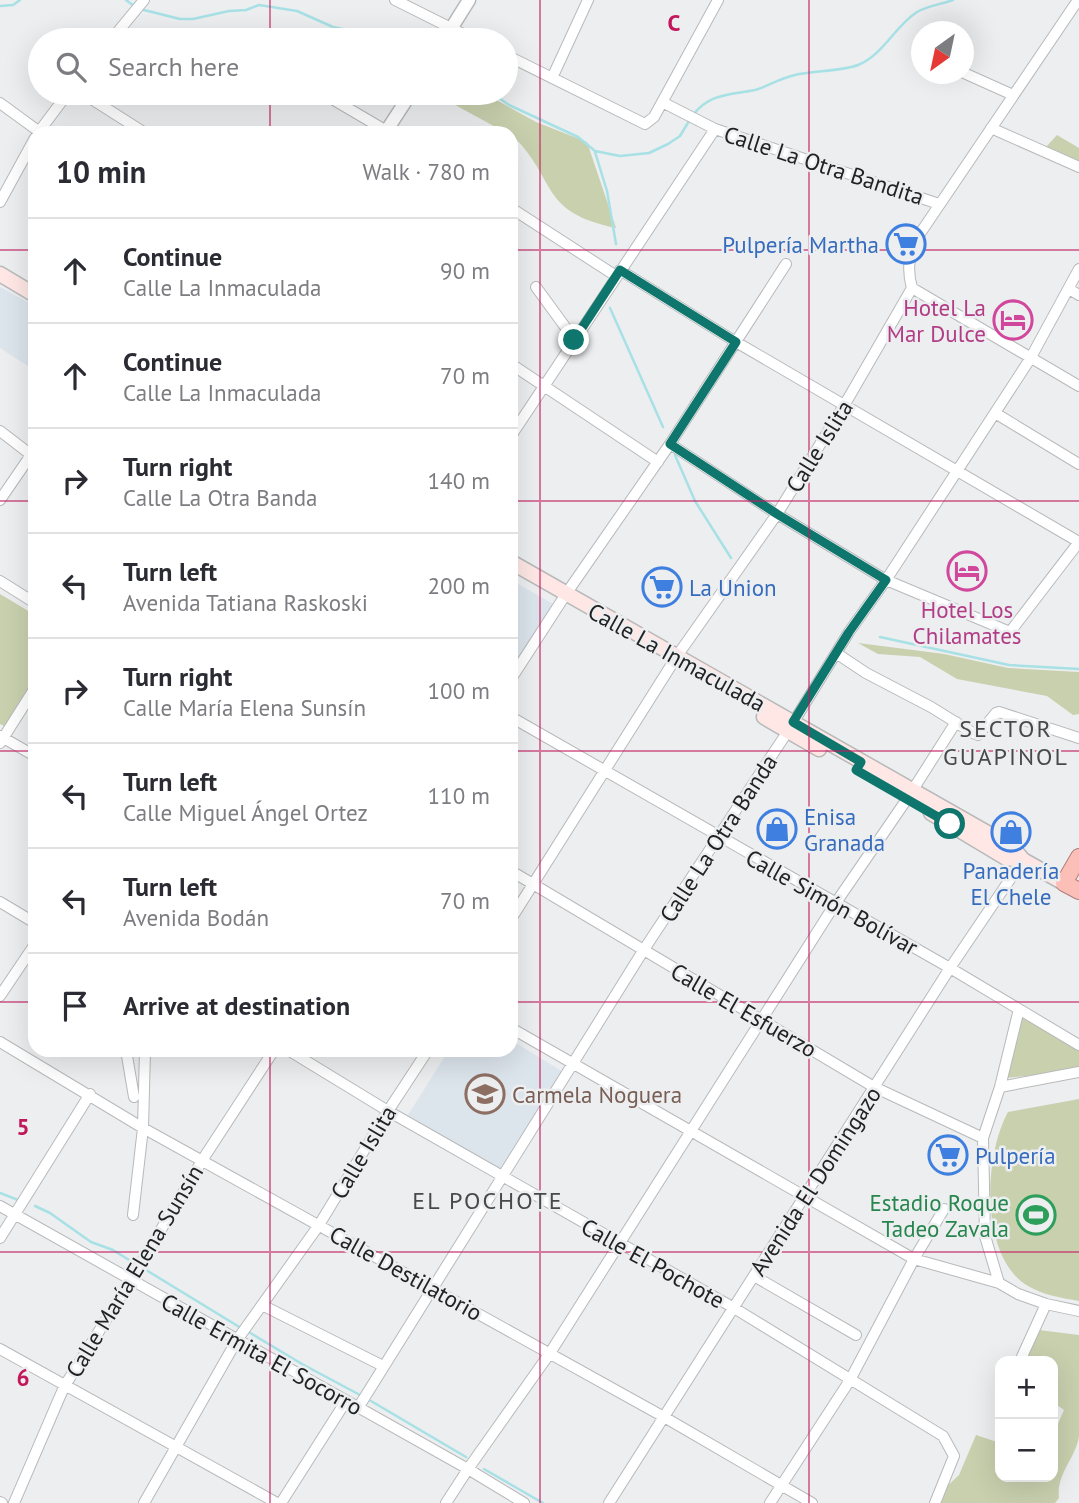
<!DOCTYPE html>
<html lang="en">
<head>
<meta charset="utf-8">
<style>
	:root { --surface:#fff; --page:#f2f2f3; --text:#2b2b33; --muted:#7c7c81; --line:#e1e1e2 }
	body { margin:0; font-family:"PT Sans",sans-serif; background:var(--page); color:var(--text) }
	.controls { position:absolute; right:21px; bottom:21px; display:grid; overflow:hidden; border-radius:14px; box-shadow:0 7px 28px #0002 }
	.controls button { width:63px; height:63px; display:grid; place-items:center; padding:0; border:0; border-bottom:2px solid var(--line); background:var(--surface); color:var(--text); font:35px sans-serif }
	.compass { position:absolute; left:911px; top:21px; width:63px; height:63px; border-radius:50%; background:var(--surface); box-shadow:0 7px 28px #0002; rotate:213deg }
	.stop { position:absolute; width:21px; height:21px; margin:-16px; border:5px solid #0f766e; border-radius:50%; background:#fff }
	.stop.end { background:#0f766e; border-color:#fff; box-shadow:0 2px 7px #0008 }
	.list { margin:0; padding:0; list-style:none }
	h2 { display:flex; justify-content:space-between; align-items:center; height:91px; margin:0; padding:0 28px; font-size:30px }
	h2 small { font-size:23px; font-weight:400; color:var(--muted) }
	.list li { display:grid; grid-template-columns:46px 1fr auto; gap:21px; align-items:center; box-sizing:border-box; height:105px; padding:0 28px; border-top:2px solid var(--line) }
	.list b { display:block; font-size:26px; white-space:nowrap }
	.list p { margin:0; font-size:23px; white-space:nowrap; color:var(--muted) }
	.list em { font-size:23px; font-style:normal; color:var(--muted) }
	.icon { flex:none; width:38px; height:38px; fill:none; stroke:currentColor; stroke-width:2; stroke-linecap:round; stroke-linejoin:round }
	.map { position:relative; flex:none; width:1079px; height:1503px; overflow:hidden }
	.search { position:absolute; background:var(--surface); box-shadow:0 7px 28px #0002; left:28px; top:28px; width:490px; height:77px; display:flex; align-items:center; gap:18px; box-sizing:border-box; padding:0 24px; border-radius:38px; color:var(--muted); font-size:26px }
	.panel { position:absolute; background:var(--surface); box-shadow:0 7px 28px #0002; left:28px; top:126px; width:490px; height:931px; border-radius:21px }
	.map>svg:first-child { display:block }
</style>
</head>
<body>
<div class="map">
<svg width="1079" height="1503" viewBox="0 0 1079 1503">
	<rect width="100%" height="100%" fill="#eceef0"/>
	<path fill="#dce4ec" d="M0,287L35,306L34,370L0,348Z
		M511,580L555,605L511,670Z
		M511,1040L563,1072L500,1172L408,1115L449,1050H511Z"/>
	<path fill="#c9d0ae" d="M434,93H484L536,122L587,142L616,228C539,212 558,181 513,136C508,131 497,128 490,124C471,114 452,103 434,93Z
		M1057,135L1079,148V162L1046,147Z
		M0,594L35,615V685L8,728L0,724Z
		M858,643L944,654L1008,668L1079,672V714L1073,715L1047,696L957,679L920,657L878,654Z
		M1019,1011L1079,1046V1070L1006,1078Z
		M1079,1099V1301C1062,1298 1043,1295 1028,1286C979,1257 984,1155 1008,1112Z
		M1039,1330L1079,1335C1079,1368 1079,1403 1079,1436C1076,1458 1056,1474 1059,1498L1055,1503H936L941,1492L959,1475L976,1435L1000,1443V1477H1053V1435L1064,1410L1053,1402V1361H1021Z"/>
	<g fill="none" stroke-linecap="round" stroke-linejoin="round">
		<path stroke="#a7e1e5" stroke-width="2.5" d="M126,0L134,6
			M0,6L13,5L20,0
			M140,9L180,19H193L229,11L246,10L259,5L297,11L333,27L352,31L374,32L397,40
			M492,93L509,105L578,137L595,151L620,156L649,153L668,144L680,136L689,121
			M693,115C710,93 730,95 755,90C767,87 780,78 795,75C812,71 843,71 858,65C883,55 895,26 917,12C927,6 942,4 953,0
			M595,152L607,191L616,244
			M610,308L663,427
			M675,455L695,501L731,558
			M880,637L1009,665L1079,669
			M0,1193L18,1200
			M35,1206L50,1213L91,1242L113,1250L134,1263
			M146,1270L241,1328
			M247,1331L302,1364L360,1395
			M371,1401L466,1457
			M484,1469L543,1503"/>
		<g stroke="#b7b9bb" stroke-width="12">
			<path id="minor" d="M395,0L475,40
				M111,40L144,0
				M506,55L645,124L654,117L718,0
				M964,73L1013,95
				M552,78L588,0
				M82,93L145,133
				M322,93L390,133
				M662,102L715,129L939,204
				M0,103L41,133
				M991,128L1079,167
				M38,133L68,93
				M0,202L35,138
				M511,208L616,276
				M620,270L736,342L1079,542
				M536,287L574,339
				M912,288L1079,386
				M1069,289L1079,295
				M511,364L658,462
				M995,413L1079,464
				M0,431L30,454
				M511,436L715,129
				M670,444L777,514L886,580L1010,632L1079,542
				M0,500L35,449
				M0,581L35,603
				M836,653L866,673L931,707L973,733L978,735L996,713L999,712L1079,738
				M511,679L566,594L670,444L786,264
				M511,717L950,968L1079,1045
				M0,736L35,756
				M0,743L35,688
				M511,871L874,1087L983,1138
				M0,902L35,923
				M511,919L677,656L777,514L845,404L912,288C907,271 909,257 915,241L1078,0
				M0,996L35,944
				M511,1028L914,1259L999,1283L1018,1294L1046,1304L1079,1311
				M0,1042L143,1128L664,1417L812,1503
				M126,1050L134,1097
				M288,1050L388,1111L734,1308L943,1436L954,1456L935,1503
				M1000,1087L1079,1072
				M0,1206L468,1469L524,1503
				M133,1215L143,1128L145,1050
				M0,1238L90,1094
				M754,1276L856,1335
				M999,1283L985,1236L983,1138L1000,1087L1019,1009
				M262,1305L383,1366
				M0,1349L277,1503
				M1020,1361L1046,1304
				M358,1408L643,951L788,731L849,632L886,580L1030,359L1079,269
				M0,1502L2,1503
				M14,1503L64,1387L131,1280L203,1159L274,1050
				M144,1503L237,1340L319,1225L388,1111L428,1050
				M281,1503L346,1401
				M446,1503L468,1469L550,1353L835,904L907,799L956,722
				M609,1503L950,968L1023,860
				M770,1503L850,1380L914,1259L944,1209"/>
		</g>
		<g stroke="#b7b9bb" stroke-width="15">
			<path id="tertiary" d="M444,40L469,0
				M385,133L411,93"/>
		</g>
		<g stroke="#b7b9bb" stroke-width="17">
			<path id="secondary" d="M0,274L35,295
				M511,562L1012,847L1023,860L1064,883
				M764,717L819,749
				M931,813L1006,858L1023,860"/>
		</g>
		<g stroke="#af7e78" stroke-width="18">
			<path id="trunk" d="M1079,857L1064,883L1079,891"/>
		</g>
		<use href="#minor" stroke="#fff" stroke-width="10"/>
		<use href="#tertiary" stroke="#fff" stroke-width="12"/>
		<use href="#secondary" stroke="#fee7e4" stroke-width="14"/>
		<use href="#trunk" stroke="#fcbfb8" stroke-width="16"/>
	</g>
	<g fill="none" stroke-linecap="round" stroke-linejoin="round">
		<path stroke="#0f766e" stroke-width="9" d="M574,340L620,270L736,342L670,444L777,514L886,580L849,632L793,722L861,762L856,770L950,824"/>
	</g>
	<path fill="none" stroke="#c2185b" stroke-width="2" stroke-opacity="0.55" d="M270,0V40M540,0V1503M809,0V1503M270,93V133M0,250H35M511,250H1079M0,501H35M511,501H1079M0,751H35M511,751H1079M0,1002H35M511,1002H1079M270,1050V1503M0,1252H1079"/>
	<defs>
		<g id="supermarket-ring" transform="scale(2.0125)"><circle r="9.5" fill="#eceef0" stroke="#3f7fe0" stroke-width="1.5"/><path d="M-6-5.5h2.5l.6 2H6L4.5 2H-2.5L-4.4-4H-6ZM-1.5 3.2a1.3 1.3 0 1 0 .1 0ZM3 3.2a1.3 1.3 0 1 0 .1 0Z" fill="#3f7fe0"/></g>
		<g id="hotel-ring" transform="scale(2.0125)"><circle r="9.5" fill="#eceef0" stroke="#d1479c" stroke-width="1.5"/><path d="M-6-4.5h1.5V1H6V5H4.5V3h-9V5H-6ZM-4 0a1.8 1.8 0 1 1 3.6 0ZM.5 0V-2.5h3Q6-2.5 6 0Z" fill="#d1479c"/></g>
		<g id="shop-ring" transform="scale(2.0125)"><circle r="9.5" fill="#eceef0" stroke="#3f7fe0" stroke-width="1.5"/><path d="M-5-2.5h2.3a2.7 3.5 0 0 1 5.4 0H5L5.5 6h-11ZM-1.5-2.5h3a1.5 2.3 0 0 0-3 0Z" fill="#3f7fe0"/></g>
		<g id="school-ring" transform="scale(2.0125)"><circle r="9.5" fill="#eceef0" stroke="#8d6e63" stroke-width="1.5"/><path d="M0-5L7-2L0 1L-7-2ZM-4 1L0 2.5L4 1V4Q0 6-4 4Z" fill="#8d6e63"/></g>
		<g id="stadium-ring" transform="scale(2.0125)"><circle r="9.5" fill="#eceef0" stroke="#2e9e5b" stroke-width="1.5"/><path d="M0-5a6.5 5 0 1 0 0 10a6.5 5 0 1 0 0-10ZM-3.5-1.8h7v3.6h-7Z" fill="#2e9e5b"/></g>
	</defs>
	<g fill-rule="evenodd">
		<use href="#supermarket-ring" x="906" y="244"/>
		<use href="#hotel-ring" x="1013" y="320"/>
		<use href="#hotel-ring" x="967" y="571"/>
		<use href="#supermarket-ring" x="662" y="587"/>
		<use href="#shop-ring" x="777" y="829"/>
		<use href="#shop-ring" x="1011" y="832"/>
		<use href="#school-ring" x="485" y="1094"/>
		<use href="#supermarket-ring" x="948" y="1155"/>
		<use href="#stadium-ring" x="1036" y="1215"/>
	</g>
	<g text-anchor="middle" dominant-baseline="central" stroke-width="5" stroke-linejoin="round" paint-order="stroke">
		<g font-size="23" fill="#212223" stroke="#eceef0">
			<text transform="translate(824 165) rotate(18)">Calle La Otra Bandita</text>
			<text transform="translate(819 446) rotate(-58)">Calle Islita</text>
			<text transform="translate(677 657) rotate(29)">Calle La Inmaculada</text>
			<text transform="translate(718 838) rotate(-57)">Calle La Otra Banda</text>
			<text transform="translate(832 902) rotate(29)">Calle Simón Bolívar</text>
			<text transform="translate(744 1010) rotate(30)">Calle El Esfuerzo</text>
			<text transform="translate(363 1152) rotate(-59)">Calle Islita</text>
			<text transform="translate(815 1181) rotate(-57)">Avenida El Domingazo</text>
			<text transform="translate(653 1263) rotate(29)">Calle El Pochote</text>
			<text transform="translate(134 1271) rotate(-59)">Calle María Elena Sunsín</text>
			<text transform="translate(406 1273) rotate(29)">Calle Destilatorio</text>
			<text transform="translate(262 1354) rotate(29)">Calle Ermita El Socorro</text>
		</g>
		<g font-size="23" fill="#366cbe" stroke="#eceef0" text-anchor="start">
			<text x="879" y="244" text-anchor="end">Pulpería Martha</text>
			<text x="689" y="587">La Union</text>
			<text x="804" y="816">Enisa<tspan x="804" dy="26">Granada</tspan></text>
			<text x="1011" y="870" text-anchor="middle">Panadería<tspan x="1011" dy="26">El Chele</tspan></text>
			<text x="975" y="1155">Pulpería</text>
		</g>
		<g font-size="23" fill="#b23c85" stroke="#eceef0" text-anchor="end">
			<text x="986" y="307">Hotel La<tspan x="986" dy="26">Mar Dulce</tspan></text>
			<text x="967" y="609" text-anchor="middle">Hotel Los<tspan x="967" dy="26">Chilamates</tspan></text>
		</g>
		<g font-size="23" fill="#785e54" stroke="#eceef0" text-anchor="start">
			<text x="512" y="1094">Carmela Noguera</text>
		</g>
		<g font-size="23" fill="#27864d" stroke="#eceef0" text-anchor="end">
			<text x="1009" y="1202">Estadio Roque<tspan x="1009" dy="26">Tadeo Zavala</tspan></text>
		</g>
		<g font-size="24" letter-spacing="2" fill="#48494b" stroke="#eceef0">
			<text x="1006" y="728">SECTOR<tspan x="1006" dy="28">GUAPINOL</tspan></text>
			<text x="488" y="1200">EL POCHOTE</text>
		</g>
	</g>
	<g font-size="23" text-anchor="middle" font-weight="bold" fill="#c2185b" stroke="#eceef0" stroke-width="5" stroke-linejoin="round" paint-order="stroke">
		<text x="674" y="31">C</text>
		<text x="23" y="1135">5</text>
		<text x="23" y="1386">6</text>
	</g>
</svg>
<div class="controls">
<button>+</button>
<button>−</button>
</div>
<svg class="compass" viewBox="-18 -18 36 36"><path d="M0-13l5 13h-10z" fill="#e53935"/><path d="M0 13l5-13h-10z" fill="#7c7c81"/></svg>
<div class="stop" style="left:950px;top:824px"></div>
<div class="stop end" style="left:574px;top:340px"></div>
<div class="search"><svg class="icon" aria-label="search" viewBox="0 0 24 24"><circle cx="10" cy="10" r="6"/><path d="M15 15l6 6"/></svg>Search here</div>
<section class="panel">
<h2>10 min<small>Walk · 780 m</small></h2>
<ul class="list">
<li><svg class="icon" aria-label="ahead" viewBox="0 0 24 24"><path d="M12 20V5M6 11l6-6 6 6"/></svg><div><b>Continue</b><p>Calle La Inmaculada</p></div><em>90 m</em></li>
<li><svg class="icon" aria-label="ahead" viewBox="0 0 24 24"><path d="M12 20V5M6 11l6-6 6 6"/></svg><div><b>Continue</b><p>Calle La Inmaculada</p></div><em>70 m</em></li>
<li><svg class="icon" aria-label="right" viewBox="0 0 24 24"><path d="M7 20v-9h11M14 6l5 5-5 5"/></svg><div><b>Turn right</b><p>Calle La Otra Banda</p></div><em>140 m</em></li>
<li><svg class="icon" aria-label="left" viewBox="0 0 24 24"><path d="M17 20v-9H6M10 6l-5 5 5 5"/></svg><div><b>Turn left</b><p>Avenida Tatiana Raskoski</p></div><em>200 m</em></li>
<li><svg class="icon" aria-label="right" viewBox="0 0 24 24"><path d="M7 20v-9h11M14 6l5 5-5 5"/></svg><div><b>Turn right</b><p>Calle María Elena Sunsín</p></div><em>100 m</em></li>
<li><svg class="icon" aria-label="left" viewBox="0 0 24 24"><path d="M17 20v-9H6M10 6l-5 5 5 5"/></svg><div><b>Turn left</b><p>Calle Miguel Ángel Ortez</p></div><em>110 m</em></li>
<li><svg class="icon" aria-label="left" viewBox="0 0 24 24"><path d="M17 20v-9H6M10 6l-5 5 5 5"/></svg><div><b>Turn left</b><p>Avenida Bodán</p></div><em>70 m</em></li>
<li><svg class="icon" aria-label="arrive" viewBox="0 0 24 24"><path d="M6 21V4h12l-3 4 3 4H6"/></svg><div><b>Arrive at destination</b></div></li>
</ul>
</section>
</div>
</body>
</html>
